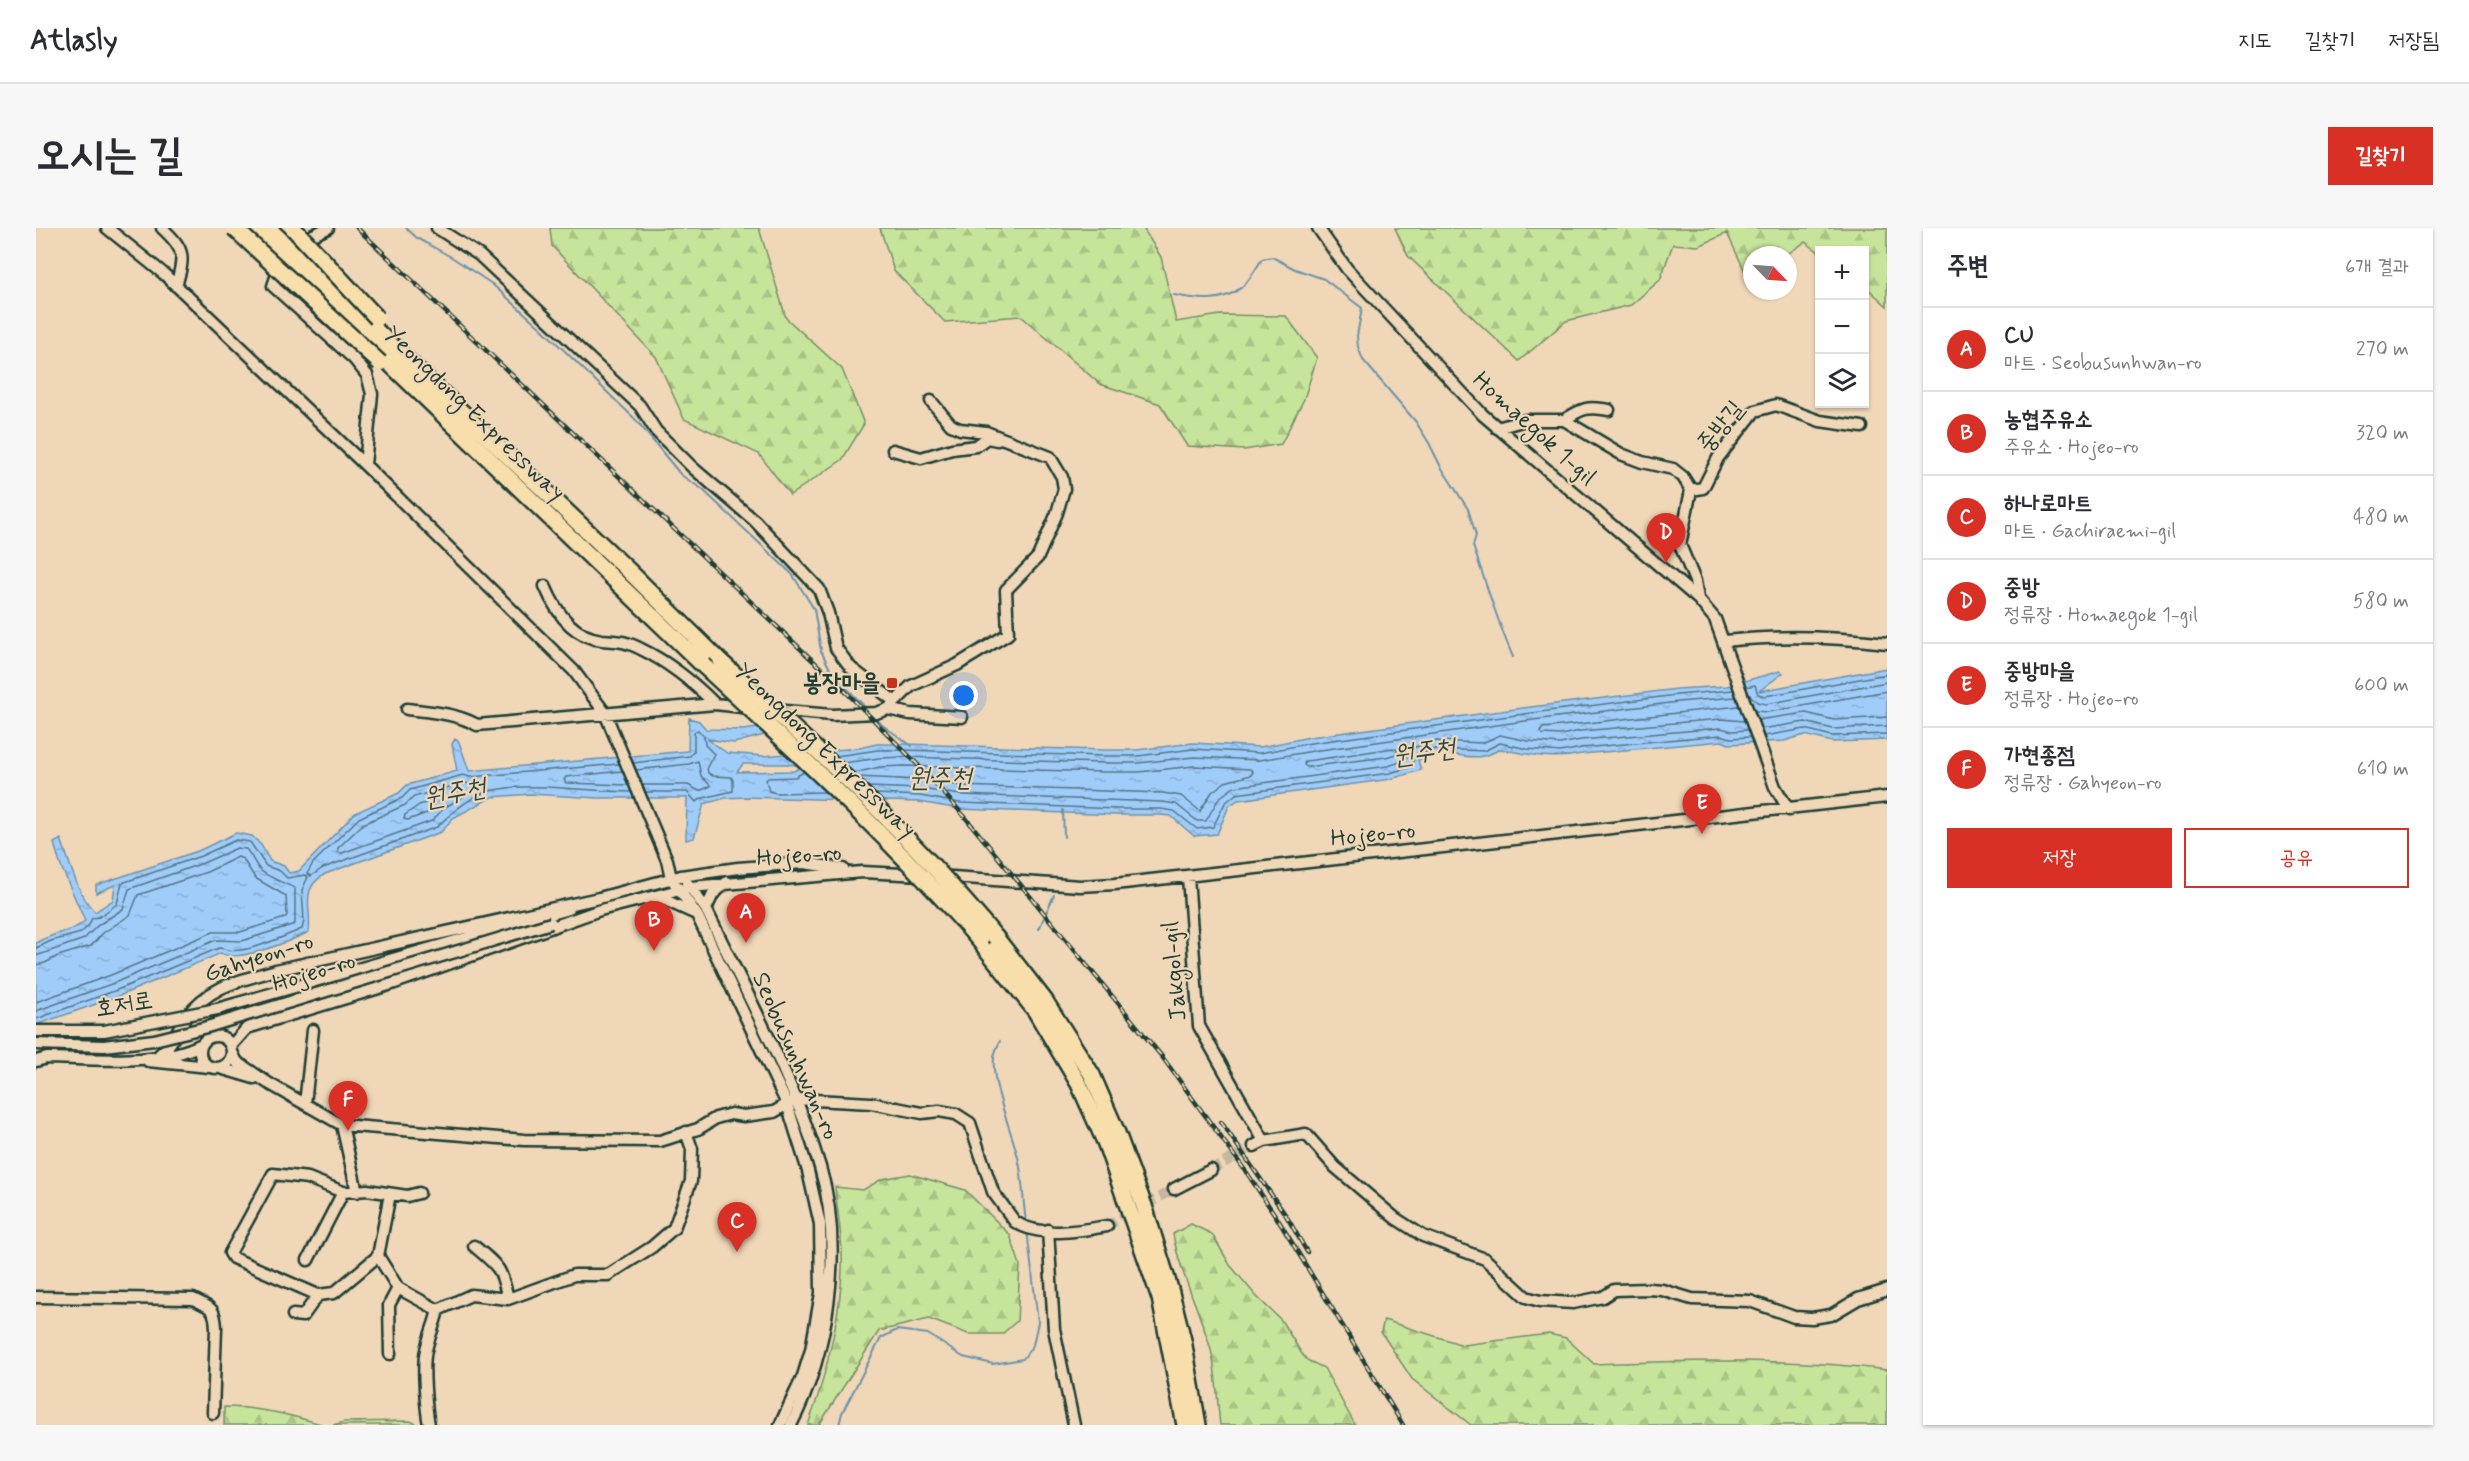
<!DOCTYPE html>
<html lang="ko">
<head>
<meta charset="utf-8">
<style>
	:root { --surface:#fff; --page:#f7f7f7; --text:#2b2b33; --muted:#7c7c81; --line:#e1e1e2; --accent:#d93025 }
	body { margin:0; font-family:Mynerve,"Poor Story",sans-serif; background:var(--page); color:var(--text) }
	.controls { position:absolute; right:18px; top:18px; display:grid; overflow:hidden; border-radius:0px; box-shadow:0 2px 4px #0004 }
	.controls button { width:54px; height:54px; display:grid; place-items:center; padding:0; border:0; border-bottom:2px solid var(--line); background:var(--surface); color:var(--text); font:30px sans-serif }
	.compass { position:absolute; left:1707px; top:18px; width:54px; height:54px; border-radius:50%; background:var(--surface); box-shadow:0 2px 4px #0004; rotate:115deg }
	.you { position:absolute; left:928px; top:468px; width:21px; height:21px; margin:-15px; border:4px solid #fff; border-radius:50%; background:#1a73e8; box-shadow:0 0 0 9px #1a73e833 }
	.badge { display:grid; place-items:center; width:39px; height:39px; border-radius:50%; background:var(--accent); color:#fff; font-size:20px; font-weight:700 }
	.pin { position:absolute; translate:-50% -50px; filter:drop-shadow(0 2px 3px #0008) }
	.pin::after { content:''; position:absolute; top:32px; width:21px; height:18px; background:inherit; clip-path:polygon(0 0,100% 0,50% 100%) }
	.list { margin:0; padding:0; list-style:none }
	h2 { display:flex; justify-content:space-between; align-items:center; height:78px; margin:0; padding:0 24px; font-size:26px }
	h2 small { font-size:20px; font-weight:400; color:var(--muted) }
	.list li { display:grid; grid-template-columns:39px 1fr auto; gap:18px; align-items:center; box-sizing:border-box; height:84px; padding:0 24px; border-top:2px solid var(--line) }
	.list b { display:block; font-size:22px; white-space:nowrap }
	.list p { margin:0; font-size:20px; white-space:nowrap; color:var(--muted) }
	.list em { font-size:20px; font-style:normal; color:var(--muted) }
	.actions { display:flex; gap:12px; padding:18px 24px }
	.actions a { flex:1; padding:14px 0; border:2px solid var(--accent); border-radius:0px; text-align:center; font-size:21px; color:var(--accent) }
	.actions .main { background:var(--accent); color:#fff }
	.icon { flex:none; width:33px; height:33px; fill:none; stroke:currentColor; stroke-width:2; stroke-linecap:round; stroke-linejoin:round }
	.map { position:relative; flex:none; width:1851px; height:1197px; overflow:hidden; border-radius:0px }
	header { display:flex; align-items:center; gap:36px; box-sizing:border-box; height:84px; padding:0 30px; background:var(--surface); border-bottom:2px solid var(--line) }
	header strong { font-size:28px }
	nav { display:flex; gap:33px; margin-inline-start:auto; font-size:21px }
	.intro { display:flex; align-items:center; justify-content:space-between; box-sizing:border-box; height:144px; padding:0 36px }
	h1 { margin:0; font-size:42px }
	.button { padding:15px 27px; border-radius:0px; background:var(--accent); color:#fff; font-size:21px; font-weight:700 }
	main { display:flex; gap:36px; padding:0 36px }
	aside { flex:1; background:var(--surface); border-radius:0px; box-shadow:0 2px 4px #0004 }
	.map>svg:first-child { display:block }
</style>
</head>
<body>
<header>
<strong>Atlasly</strong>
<nav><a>지도</a><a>길찾기</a><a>저장됨</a></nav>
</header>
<div class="intro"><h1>오시는 길</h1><a class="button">길찾기</a></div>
<main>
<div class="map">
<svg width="1851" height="1197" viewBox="0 0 1851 1197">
	<defs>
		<pattern id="forest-firs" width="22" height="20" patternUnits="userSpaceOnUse" patternTransform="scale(1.5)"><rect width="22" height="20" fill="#c7e49b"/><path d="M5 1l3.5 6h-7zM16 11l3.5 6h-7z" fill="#aac486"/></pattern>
		<pattern id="water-ripples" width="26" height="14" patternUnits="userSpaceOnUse" patternTransform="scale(1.5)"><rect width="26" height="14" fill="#a0ccfa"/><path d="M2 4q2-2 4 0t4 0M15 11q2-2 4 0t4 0" fill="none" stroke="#89b0d7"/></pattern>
	</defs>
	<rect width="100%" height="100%" fill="#f0d7b8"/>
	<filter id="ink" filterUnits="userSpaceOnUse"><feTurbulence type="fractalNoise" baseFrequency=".0167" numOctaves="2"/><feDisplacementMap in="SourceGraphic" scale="12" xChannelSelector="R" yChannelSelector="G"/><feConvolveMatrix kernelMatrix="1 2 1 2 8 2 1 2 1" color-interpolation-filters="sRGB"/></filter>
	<g filter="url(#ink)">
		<path fill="url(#forest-firs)" stroke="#739068" stroke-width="1.5" d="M514,0H723L750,90L806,141L828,196L806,232L754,267L723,226L648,191L620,129L516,18Z
			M844,0H1107L1125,29L1140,94L1184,87L1250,88L1281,130L1268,171L1245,216L1208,222L1151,218L1124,176L1064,156L985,88L909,94L858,43Z
			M1359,0H1851V78L1829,58L1828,22L1783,24L1769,14L1750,27H1716V50L1713,52L1691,5L1663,18L1637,16L1624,52L1595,77L1530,93L1483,133L1372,28Z
			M874,946L929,962L974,1007L984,1037L981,1093L966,1106H932L893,1091L843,1103L783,1197H772C790,1149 808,1075 806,1024C805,1002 801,981 799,959L827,962L846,951Z
			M1155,996L1176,1006L1194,1037L1221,1069L1245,1092L1266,1126L1271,1132L1288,1140L1319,1197H1184C1181,1173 1181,1146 1175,1122C1164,1083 1144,1046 1137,1006Z
			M1348,1092L1427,1117L1513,1106L1530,1110L1558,1136C1656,1132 1754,1130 1851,1142V1197H1435L1376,1151L1345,1104Z
			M188,1179C223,1179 255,1187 288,1197H188Z
			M374,1193L383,1197H297L308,1194Z"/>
		<path fill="url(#water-ripples)" stroke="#6c93ab" stroke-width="1.5" fill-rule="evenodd" d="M1851,440V512L1796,514L1769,507L1748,513L1693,516L1686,513L1546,526C1517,532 1493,527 1464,521C1437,537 1427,523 1400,527C1394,528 1388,530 1382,532L1385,542L1355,551L1202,572L1193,578L1181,606L1158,608L1135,588L1124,587H1082L924,581L883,574L710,569L689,570L668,576L658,610L650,612L651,570H562L495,566L456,569L417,590L405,604L289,646C263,662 276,678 273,704C256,712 201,736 185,725L83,768L0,797V715C17,704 36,705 49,693L24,636L18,615L25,611C34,635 41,666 59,684L77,672L79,657L60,665V657L162,623L200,605L216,608L225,617L234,633L248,638L253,645L263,643L319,585L363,565L371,557L421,543L416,516L419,511L423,514L433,543L652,523L653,490L663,493L670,501L707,502L753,496L732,506L698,515L671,511L691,525L727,528L823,520L841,516H868L1068,522H1101L1157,515L1224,519L1274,509L1487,480L1641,461L1691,458L1744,443L1747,445L1723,463ZM707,536H751L766,538L758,543L701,544Z"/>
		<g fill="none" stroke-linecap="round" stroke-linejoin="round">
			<path stroke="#537683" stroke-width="1.5" d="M1710,459L1719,457L1722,466L1729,468L1851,446
				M1713,466L1721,474L1730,476L1851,454
				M1703,478L1507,500L1504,504L1506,506L1524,507L1545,503L1685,491L1708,493
				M1719,483L1732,484L1851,463
				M1722,492L1770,485L1798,492L1851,489
				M1725,501L1769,494L1797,501L1851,498
				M1728,508L1769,501L1796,508L1851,506
				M1358,520L1361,522L1360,526L1350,529L1271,539L1268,537L1269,533L1278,532Z
				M800,528L842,522H868L1068,528H1102L1157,521L1224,525L1275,515L1488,486L1641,467L1697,462
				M597,535L654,528L658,523V504L662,502L668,508L669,517L678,526L671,539L672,545L677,548L695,549L697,552V563L667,570L660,574L651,564H610
				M807,535L843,530L868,529L1068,535H1102L1158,529L1224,532L1277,523L1489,493L1642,474L1700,469
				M583,536L434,549L427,547L374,562L366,570L323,590L277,635L271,646L275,648L287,640L401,599C415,585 434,568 454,563C490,553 555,564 595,564
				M600,542L653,536L662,533L665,548L675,558L663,563L652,557H607
				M586,543L530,549L528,552L530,555L592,557
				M768,544L759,549L732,550L730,552L733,563L740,565L790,564
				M818,545L844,539L868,538L1068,544H1103L1158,538L1214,541L1217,544L1215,547L1189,554L1176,564L1164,583L1145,568L1127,565L926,558L885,552L822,549
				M427,555L439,556L441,560L408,580L396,593L306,625L302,624V620L327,596L369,577L378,569Z
				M832,559L885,561L925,567L1126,574L1140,576L1161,593H1170L1183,570L1198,559L1352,538L1367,533L1376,520L1399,513L1446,515L1464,507L1492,513L1524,516L1545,512L1685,500L1696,503L1711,502
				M840,566L884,568L924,575L1082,581H1125L1138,583L1161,601L1177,599L1189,575L1200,566L1354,545L1375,539L1379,527L1399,521L1448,523L1464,515L1491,521L1524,524L1546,520L1685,507L1695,510L1714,509
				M395,573L398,577L391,585L372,592L368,591L369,587L383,577Z
				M0,720L15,713L45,705L53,697L56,690L63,689L81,676L86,655L165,628L200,612L214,614L230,638L244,643L251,650L269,647L272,649L266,662L268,693L266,701C249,708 210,726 192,722C189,721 186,720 183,720L81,762L0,791
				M0,728L48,711L61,698L87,681L93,661L167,635L201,620L210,621C216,628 219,636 224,642C230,648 252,657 259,660V696L206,713L180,712L78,755L0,783
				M0,737L9,735L22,728L55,718L67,705L94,687L102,667L171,644L202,629L207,631L219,650L250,668L251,687L249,690L204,704H177L75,747L0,774"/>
			<path stroke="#6c93ab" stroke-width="2" d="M370,0L381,10L417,30L456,56L505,100L600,192L645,247L666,261L756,346L778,381L785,423L796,445L832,482
				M1138,67C1163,72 1190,76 1210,55C1216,48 1221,39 1226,31L1236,29L1259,41L1288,51L1326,80L1321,108L1322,119L1327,132L1380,194L1393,215L1405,239L1432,281L1440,307L1437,318C1450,355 1461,393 1477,429
				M838,488L846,497L876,518
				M1027,582L1028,609
				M1003,701L1018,667
				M964,813C962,818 958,825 958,830C955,858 977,905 983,934C987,953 987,974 990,994
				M803,1197L806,1185L845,1110L861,1102L892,1106L927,1129L957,1136L987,1131L997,1117L1002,1094L991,1002"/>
			<path stroke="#c6b89e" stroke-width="10" stroke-dasharray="10 5" stroke-linecap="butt" d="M1175,942L1218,918
				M1071,998L1138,961"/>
			<g stroke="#1f3d34" stroke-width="15">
				<path id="minor" d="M71,0L128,46L329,237L538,443L569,485L631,632L635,650L661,687L751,876L772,943L784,996L785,1065L775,1122L767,1148L744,1197
					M126,0C149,21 149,28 140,58
					M401,0L443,27L604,178L620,203L657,240L719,293L783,361L792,385L800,420L815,440L858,473
					M1282,0L1311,41L1447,187L1662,371L1679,391L1739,559L1753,582
					M275,8L292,0
					M242,43L237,58L318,131L331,147L336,166L329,237
					M1528,192C1547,180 1551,178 1573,182
					M1461,200L1490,192H1528L1585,226L1606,234L1637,241L1647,249L1655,262
					M857,222L885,230L916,221L940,218L951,210L961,212
					M509,358C519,382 536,409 566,412C582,413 590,413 605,421C634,435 656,453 679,476
					M1662,371L1659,353L1644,317L1655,262L1667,260L1682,230L1719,183L1740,177L1784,193L1826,199
					M1688,413C1742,407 1798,409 1851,415
					M371,481C395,484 419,485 441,497L679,476L715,480
					M852,481L874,486L926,489
					M737,482L796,487L840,485L852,481L875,458L921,437L972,406L970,362L1002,329L1021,285L1028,261L1026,249L1014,229L950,204L924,201L915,197L895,173
					M902,648L1044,658L1079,656L1851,569
					M1152,649L1163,798L1228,913L1218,918
					M651,655L670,681C710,765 757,849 784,939C808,1019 793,1124 755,1197
					M620,668L660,686
					M670,681L677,666L691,654
					M181,781L533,681
					M164 824a16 16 0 1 1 32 0a16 16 0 1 1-32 0Z
					M195,818L211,800L356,756L564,682L655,659L826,644L886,647
					M196,824L201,834L232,855L306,897L488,912L624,913L662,901L680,890L695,886L708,888L738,884L760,871L835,875L886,885L903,883L920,886L934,895L957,964L979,994C1004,1010 1043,1003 1071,998
					M123,827C137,816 140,803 150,789C174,757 204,753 240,742L563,670L645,648L702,640L768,635L807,641
					M0,833L11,830C59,831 124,838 166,816
					M112,833L173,839
					M184,840L218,850
					M269,876L277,802
					M306,897L321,964
					M1228,913L1270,906L1299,939L1359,990L1387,1008L1449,1031L1490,1069L1504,1073L1537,1075L1567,1069L1578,1062L1613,1061L1626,1062L1656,1071L1714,1073L1758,1089L1776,1090L1795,1087L1822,1071L1851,1062
					M1138,961L1175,942
					M1012,1002L1018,1101L1038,1197
					M438,1018C463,1039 465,1039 472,1071
					M342,1028L362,1060L402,1082L435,1067L472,1071L538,1047H572L616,1019L638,1000L655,953L656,921L650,904
					M342,1028L298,1065L282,1067L197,1030L194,1025L237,946L272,950L307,964L331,962L371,968L383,965
					M342,1028L354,966
					M272,1032L307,964
					M0,1069L157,1071C175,1080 179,1079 180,1100L177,1185
					M257,1087L267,1088L282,1067
					M354,1126L353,1077L362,1060
					M393,1197C390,1180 386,1138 390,1122C393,1108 399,1096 402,1082"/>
			</g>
			<g stroke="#1f3d34" stroke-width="20">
				<path id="highway" d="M213,0L667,437
					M232,0L593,343L685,434
					M960,710L1009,773L1056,847L1081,905L1108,978L1134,1061L1147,1112L1162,1197
					M944,713L999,782L1043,856L1070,916L1124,1070L1149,1197"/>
			</g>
			<use href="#minor" stroke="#f0d7b8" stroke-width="10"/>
			<use href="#highway" stroke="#f8deab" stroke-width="15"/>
			<g stroke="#1f3d34" stroke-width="4.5">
				<path id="rail" d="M321,0L811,465L888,543L929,589L1127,830L1211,945L1241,990L1367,1197
					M1185,894L1251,989L1271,1024"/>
			</g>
			<use href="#rail" stroke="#f0d7b8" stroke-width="2" stroke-dasharray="7" stroke-linecap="butt"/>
			<g stroke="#1f3d34" stroke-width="15" stroke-linecap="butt">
				<path id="minor-bridge" d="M0,803H68L181,781
					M0,816L68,818L118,812L171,799L515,695"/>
			</g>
			<g stroke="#1f3d34" stroke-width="20" stroke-linecap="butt">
				<path id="highway-bridge" d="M198,0L344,135
					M257,0L341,90
					M685,434C781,521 878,610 960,710
					M667,437C762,525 859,614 944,713"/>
			</g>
			<use href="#minor-bridge" stroke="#f0d7b8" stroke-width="10"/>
			<use href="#highway-bridge" stroke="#f8deab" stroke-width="15"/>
		</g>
	</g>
	<rect fill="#c8321e" stroke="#f0d7b8" stroke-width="2" x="850" y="449" width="12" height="12" rx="3"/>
	<g text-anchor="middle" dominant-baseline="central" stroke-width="4.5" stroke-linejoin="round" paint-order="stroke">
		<g font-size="24" fill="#1f3d34" stroke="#f0d7b8">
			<text transform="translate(438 186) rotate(44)">Yeongdong Expressway</text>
			<text transform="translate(1685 199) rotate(-51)">중방길</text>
			<text transform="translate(1498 201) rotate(42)">Homaegok 1-gil</text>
			<text transform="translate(789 523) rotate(44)">Yeongdong Expressway</text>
			<text transform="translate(1337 607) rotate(-6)">Hojeo-ro</text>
			<text transform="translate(763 628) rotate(-4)">Hojeo-ro</text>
			<text transform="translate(223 730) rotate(-18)">Gahyeon-ro</text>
			<text transform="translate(1139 743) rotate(-95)">Jakgol-gil</text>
			<text transform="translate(278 745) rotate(-17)">Hojeo-ro</text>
			<text transform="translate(88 777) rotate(-9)">호저로</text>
			<text transform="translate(759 828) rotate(66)">Seobusunhwan-ro</text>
		</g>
		<g font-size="24" font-weight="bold" fill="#1f3d34" stroke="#f0d7b8" text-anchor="end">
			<text x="844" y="455">봉장마을</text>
		</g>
		<g font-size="26" font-style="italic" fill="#2c4b48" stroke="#f0d7b8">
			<text transform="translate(1388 525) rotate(-8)">원주천</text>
			<text x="904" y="551">원주천</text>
			<text transform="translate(419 566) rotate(-11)">원주천</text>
		</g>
	</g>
</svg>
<div class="controls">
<button>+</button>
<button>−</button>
<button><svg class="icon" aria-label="layers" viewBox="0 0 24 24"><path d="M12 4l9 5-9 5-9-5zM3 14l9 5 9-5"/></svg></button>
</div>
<svg class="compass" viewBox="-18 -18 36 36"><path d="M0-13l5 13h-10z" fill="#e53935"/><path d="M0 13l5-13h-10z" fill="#7c7c81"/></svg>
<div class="you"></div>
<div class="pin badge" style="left:710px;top:715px">A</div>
<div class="pin badge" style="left:618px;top:723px">B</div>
<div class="pin badge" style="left:701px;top:1024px">C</div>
<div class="pin badge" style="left:1630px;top:335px">D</div>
<div class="pin badge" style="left:1666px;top:606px">E</div>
<div class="pin badge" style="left:312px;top:903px">F</div>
</div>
<aside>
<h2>주변<small>6개 결과</small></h2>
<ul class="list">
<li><span class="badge">A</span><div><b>CU</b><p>마트 · Seobusunhwan-ro</p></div><em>270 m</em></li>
<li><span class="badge">B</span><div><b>농협주유소</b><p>주유소 · Hojeo-ro</p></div><em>320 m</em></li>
<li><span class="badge">C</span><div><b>하나로마트</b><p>마트 · Gachiraemi-gil</p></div><em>480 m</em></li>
<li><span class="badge">D</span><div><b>중방</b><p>정류장 · Homaegok 1-gil</p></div><em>580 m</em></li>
<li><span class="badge">E</span><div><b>중방마을</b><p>정류장 · Hojeo-ro</p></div><em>600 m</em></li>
<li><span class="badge">F</span><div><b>가현종점</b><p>정류장 · Gahyeon-ro</p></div><em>610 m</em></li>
</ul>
<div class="actions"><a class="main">저장</a><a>공유</a></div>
</aside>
</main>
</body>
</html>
